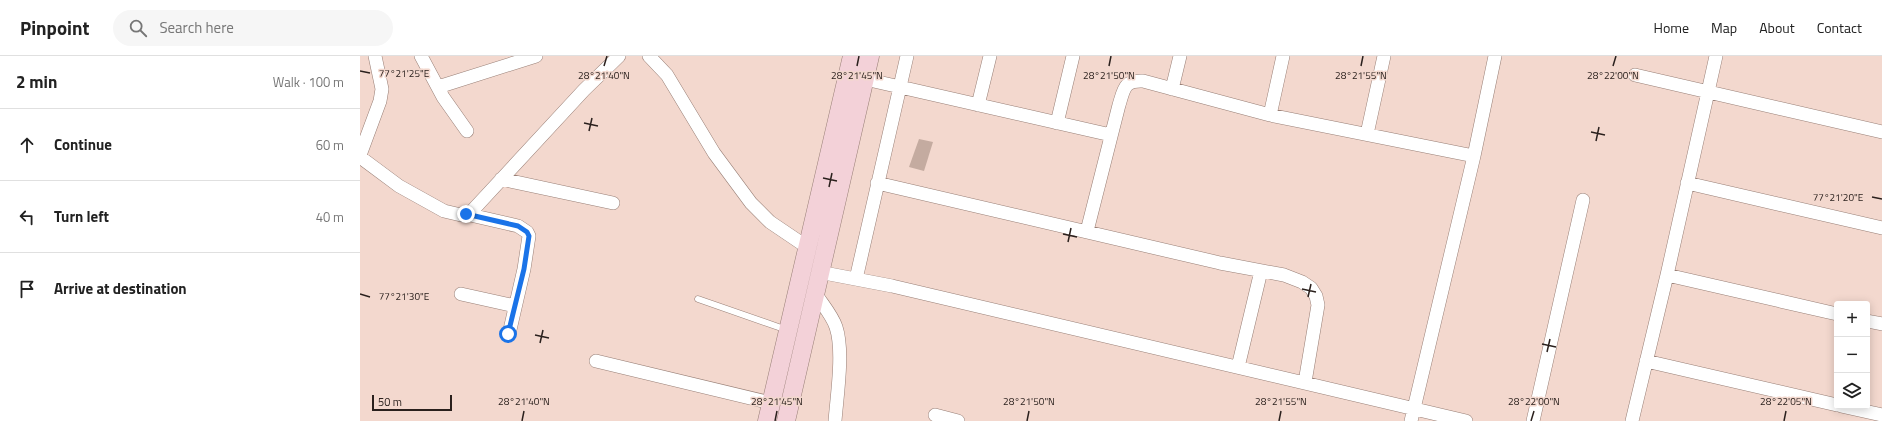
<!DOCTYPE html>
<html lang="en">
<head>
<meta charset="utf-8">
<style>
	:root { --surface:#fff; --page:#f6f6f6; --text:#222; --muted:#767676; --line:#e0e0e0 }
	body { margin:0; font-family:"Titillium Web",sans-serif; background:var(--page); color:var(--text) }
	.controls { position:absolute; right:12px; bottom:12px; display:grid; overflow:hidden; border-radius:4px; box-shadow:0 2px 10px #0003 }
	.controls button { width:36px; height:36px; display:grid; place-items:center; padding:0; border:0; border-bottom:1px solid var(--line); background:var(--surface); color:var(--text); font:20px sans-serif }
	.scale { position:absolute; left:12px; bottom:10px; width:80px; box-sizing:border-box; padding-left:4px; border:2px solid #2a201d; border-top:0; font-size:11px; line-height:14px; white-space:nowrap; color:#2a201d; -webkit-text-stroke:3px #f3d8ce; paint-order:stroke }
	.stop { position:absolute; width:12px; height:12px; margin:-9px; border:3px solid #1a73e8; border-radius:50%; background:#fff }
	.stop.end { background:#1a73e8; border-color:#fff; box-shadow:0 1px 4px #0008 }
	.list { margin:0; padding:0; list-style:none }
	h2 { display:flex; justify-content:space-between; align-items:center; height:52px; margin:0; padding:0 16px; font-size:17px }
	h2 small { font-size:13px; font-weight:400; color:var(--muted) }
	.list li { display:grid; grid-template-columns:26px 1fr auto; gap:12px; align-items:center; box-sizing:border-box; height:72px; padding:0 16px; border-top:1px solid var(--line) }
	.list b { display:block; font-size:15px; white-space:nowrap }
	.list em { font-size:13px; font-style:normal; color:var(--muted) }
	.icon { flex:none; width:22px; height:22px; fill:none; stroke:currentColor; stroke-width:2; stroke-linecap:round; stroke-linejoin:round }
	.map { position:relative; flex:none; width:1522px; height:365px; overflow:hidden }
	header { display:flex; align-items:center; gap:24px; box-sizing:border-box; height:56px; padding:0 20px; background:var(--surface); border-bottom:1px solid var(--line) }
	header strong { font-size:19px }
	nav { display:flex; gap:22px; margin-inline-start:auto; font-size:14px }
	.search { width:280px; height:36px; background:var(--page); display:flex; align-items:center; gap:10px; box-sizing:border-box; padding:0 14px; border-radius:22px; color:var(--muted); font-size:15px }
	main { display:flex }
	aside { flex:1; background:var(--surface) }
	.map>svg:first-child { display:block }
</style>
</head>
<body>
<header>
<strong>Pinpoint</strong>
<div class="search"><svg class="icon" aria-label="search" viewBox="0 0 24 24"><circle cx="10" cy="10" r="6"/><path d="M15 15l6 6"/></svg>Search here</div>
<nav><a>Home</a><a>Map</a><a>About</a><a>Contact</a></nav>
</header>
<main>
<aside>
<h2>2 min<small>Walk · 100 m</small></h2>
<ul class="list">
<li><svg class="icon" aria-label="ahead" viewBox="0 0 24 24"><path d="M12 20V5M6 11l6-6 6 6"/></svg><div><b>Continue</b></div><em>60 m</em></li>
<li><svg class="icon" aria-label="left" viewBox="0 0 24 24"><path d="M17 20v-9H6M10 6l-5 5 5 5"/></svg><div><b>Turn left</b></div><em>40 m</em></li>
<li><svg class="icon" aria-label="arrive" viewBox="0 0 24 24"><path d="M6 21V4h12l-3 4 3 4H6"/></svg><div><b>Arrive at destination</b></div></li>
</ul>
</aside>
<div class="map">
<svg width="1522" height="365" viewBox="0 0 1522 365">
	<rect width="100%" height="100%" fill="#f3d8ce"/>
	<path fill="#c4aba0" d="M559,83L573,86L564,115L549,111Z"/>
	<g fill="none" stroke-linecap="round" stroke-linejoin="round">
		<g stroke="#987f76" stroke-width="7">
			<path id="lane" d="M338,243L427,274"/>
		</g>
		<g stroke="#987f76" stroke-width="14">
			<path id="street" d="M61,0L83,41L107,75
				M289,0L307,19L354,97L391,147L410,166L447,191
				M1275,19L1522,76
				M505,23L751,79
				M78,31L176,0
				M812,33L820,0
				M618,49L630,0
				M910,59L923,0
				M697,67L713,0
				M1007,78L1024,0
				M0,99L20,45L22,33L15,0
				M0,101L39,130L84,155L101,159L106,158L112,155L224,34L259,0
				M141,123L253,147
				M517,127L860,207L924,219L942,226L951,232L956,240L958,249L945,326
				M1327,127L1522,172
				M106,158L158,170L167,176L169,180L164,213L149,278
				M727,175L759,49C764,33 764,24 783,25L910,59L1114,100
				M459,216L532,230L1106,365
				M1307,219L1477,258
				M496,223L547,0
				M455,237C462,248 472,259 476,271C484,295 477,339 475,365
				M101,238L155,250
				M1507,265L1522,268
				M236,305L411,347
				M1286,305L1477,349
				M878,311L901,215
				M1481,350L1522,359
				M575,359L598,365
				M1051,365L1114,100L1135,0
				M1173,365L1223,144
				M1272,365L1307,219L1356,0"/>
		</g>
		<g stroke="#987f76" stroke-width="19">
			<path id="secondary" d="M407,365L492,0
				M426,365L510,0"/>
		</g>
		<use href="#lane" stroke="#fff" stroke-width="6"/>
		<use href="#street" stroke="#fff" stroke-width="13"/>
		<use href="#secondary" stroke="#f3d1d8" stroke-width="18"/>
	</g>
	<g fill="none" stroke-linecap="round" stroke-linejoin="round">
		<path stroke="#1a73e8" stroke-width="5" d="M106,158L158,170L167,176L169,180L164,213L148,278"/>
	</g>
	<path fill="none" stroke="#2a201d" stroke-width="1.5" d="M244,10L247,0M497,10L499,0M749,10L751,0M1001,10L1003,0M1253,10L1256,0M0,15L10,17M224,67L238,70M229,75L232,62M1231,76L1245,79M1236,85L1239,71M463,122L477,125M469,131L472,117M1512,141L1522,143M703,178L717,181M708,186L711,172M942,233L956,236M0,238L10,241M948,241L951,228M175,279L189,282M180,287L183,274M1182,288L1196,291M1187,296L1190,283M162,365L164,355M415,365L417,355M667,365L669,355M919,365L921,355M1171,365L1174,355M1424,365L1426,355"/>
	<g font-size="10" text-anchor="middle" fill="#2a201d" stroke="#f3d8ce" stroke-width="3" stroke-linejoin="round" paint-order="stroke">
		<text x="44" y="21">77°21'25"E</text>
		<text x="244" y="23">28°21'40"N</text>
		<text x="497" y="23">28°21'45"N</text>
		<text x="749" y="23">28°21'50"N</text>
		<text x="1001" y="23">28°21'55"N</text>
		<text x="1253" y="23">28°22'00"N</text>
		<text x="1478" y="145">77°21'20"E</text>
		<text x="44" y="244">77°21'30"E</text>
		<text x="164" y="349">28°21'40"N</text>
		<text x="417" y="349">28°21'45"N</text>
		<text x="669" y="349">28°21'50"N</text>
		<text x="921" y="349">28°21'55"N</text>
		<text x="1174" y="349">28°22'00"N</text>
		<text x="1426" y="349">28°22'05"N</text>
	</g>
</svg>
<div class="controls">
<button>+</button>
<button>−</button>
<button><svg class="icon" aria-label="layers" viewBox="0 0 24 24"><path d="M12 4l9 5-9 5-9-5zM3 14l9 5 9-5"/></svg></button>
</div>
<div class="scale">50 m</div>
<div class="stop" style="left:148px;top:278px"></div>
<div class="stop end" style="left:106px;top:158px"></div>
</div>
</main>
</body>
</html>
